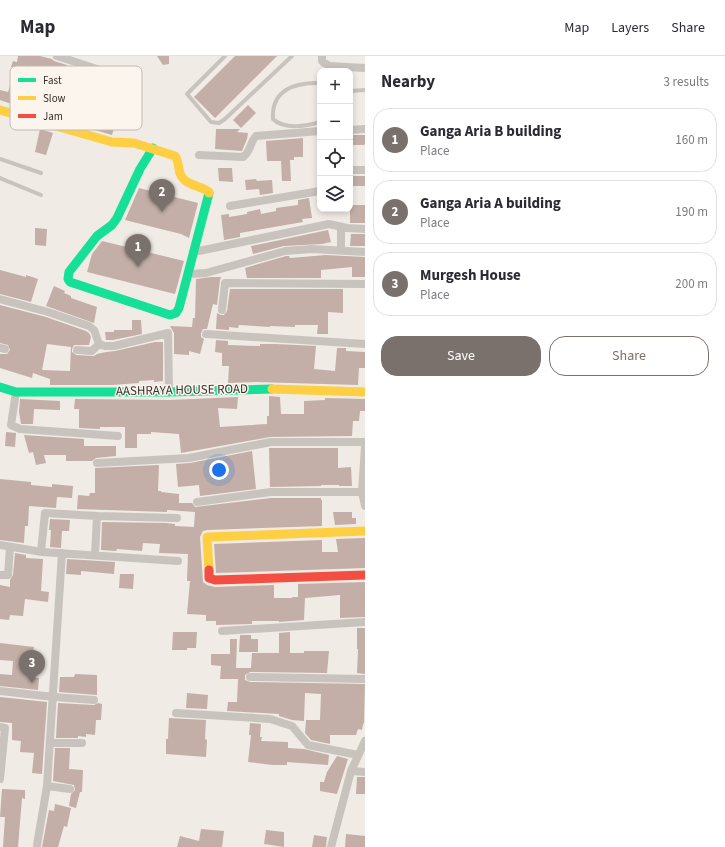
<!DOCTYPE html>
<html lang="en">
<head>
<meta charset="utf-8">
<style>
	:root { --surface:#fff; --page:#f7f7f7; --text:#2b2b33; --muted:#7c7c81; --line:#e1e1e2; --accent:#7a716c }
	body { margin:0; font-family:"Source Sans 3",sans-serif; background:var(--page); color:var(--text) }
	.controls { position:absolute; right:12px; top:12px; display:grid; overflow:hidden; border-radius:8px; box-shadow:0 2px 6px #0003 }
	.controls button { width:36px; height:36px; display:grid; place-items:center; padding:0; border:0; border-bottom:1px solid var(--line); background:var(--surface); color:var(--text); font:20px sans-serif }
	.you { position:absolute; left:219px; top:414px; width:14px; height:14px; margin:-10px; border:3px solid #fff; border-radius:50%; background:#1a73e8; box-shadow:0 0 0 6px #1a73e833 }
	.badge { display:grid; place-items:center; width:26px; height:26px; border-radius:50%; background:var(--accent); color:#fff; font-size:13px; font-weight:700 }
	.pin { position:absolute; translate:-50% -33px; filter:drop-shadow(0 1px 2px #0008) }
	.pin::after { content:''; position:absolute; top:21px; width:14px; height:12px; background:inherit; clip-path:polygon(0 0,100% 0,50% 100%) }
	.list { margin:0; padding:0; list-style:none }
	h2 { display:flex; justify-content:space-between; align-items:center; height:52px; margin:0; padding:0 16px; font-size:17px }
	h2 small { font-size:13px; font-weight:400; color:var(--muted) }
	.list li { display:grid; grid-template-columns:26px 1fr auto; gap:12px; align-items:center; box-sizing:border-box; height:64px; margin:0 8px 8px; padding:0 8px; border:1px solid var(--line); border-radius:16px }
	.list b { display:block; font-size:15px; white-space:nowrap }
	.list p { margin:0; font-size:13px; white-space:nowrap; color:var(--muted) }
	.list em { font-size:13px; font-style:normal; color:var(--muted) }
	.actions { display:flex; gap:8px; padding:12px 16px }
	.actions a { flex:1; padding:9px 0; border:1px solid var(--accent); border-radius:16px; text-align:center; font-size:14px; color:var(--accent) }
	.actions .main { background:var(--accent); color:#fff }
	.icon { flex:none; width:22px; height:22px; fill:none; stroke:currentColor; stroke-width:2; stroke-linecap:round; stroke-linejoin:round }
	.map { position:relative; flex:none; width:365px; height:791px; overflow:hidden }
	header { display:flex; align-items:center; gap:24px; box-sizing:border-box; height:56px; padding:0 20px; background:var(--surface); border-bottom:1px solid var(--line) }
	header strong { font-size:19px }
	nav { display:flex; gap:22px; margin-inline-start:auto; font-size:14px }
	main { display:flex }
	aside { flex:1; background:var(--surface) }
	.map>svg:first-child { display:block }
</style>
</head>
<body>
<header>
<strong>Map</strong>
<nav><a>Map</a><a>Layers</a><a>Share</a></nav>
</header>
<main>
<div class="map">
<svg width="365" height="791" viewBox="0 0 365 791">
	<rect width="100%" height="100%" fill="#f0ebe5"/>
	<path fill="#c3afa7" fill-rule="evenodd" d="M18,0H40L52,3L54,5L67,9L66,12L96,21L88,48L118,58L112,79L40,58L0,44V34L8,36L11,27L14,28L18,13L11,11L13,5L17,6Z
		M157,0H169V8L163,9Z
		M235,0H277L215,62L194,41Z
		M248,49L256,57L241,72L233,64Z
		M40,73L53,77L46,99L35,96Z
		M216,73H240L237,76L248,77L247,83L242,95L215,93Z
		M350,79H365V88L364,89H350Z
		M303,82V101H294V104H290L291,125H282L281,105H267L266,85Z
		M218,112H232L233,126L219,125Z
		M350,120H365V130H350Z
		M256,123L257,125L272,124L273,137L260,139L259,133L246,134L245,124Z
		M139,132L198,147L189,182L181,178L125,164Z
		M309,142L312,162L302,163L303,166L240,177V181L224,184L221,159L229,158V161L247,158V156L260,153L261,158L276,155V152L298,149V144Z
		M350,149H365V167H350Z
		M35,172L47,173L46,190L35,189Z
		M328,174L331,186L322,188L284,190L253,198L251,190Z
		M351,178H365V190H350Z
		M102,185L184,205L175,238L87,216L92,198Z
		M326,199L365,201V221H352V211L321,214V222H247L245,212L286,200H289L290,202Z
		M0,214L26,221V219L38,223L31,246L0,238Z
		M211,221H221L220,224L217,249L213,248L207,273H203L201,277V281L204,283L200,298L189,295V299L174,298V277L170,270L192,271L193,262H195L196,223Z
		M54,230L65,235L64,237L71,240V242L97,251L94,267L46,250Z
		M230,233H343V257L328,256V278H317L318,269H295V271L270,270V271L239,269L238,272L229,271V274L216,273L217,257L221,259H224L227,255Z
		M0,249L46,261L86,275L89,277L91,281L89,289H74L72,293V296L76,299L94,300L97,298L106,296L115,295L155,286H163V325L154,326V324L139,325V327L112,329H50V323L33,317L32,322L0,312V298H7L10,294L8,289L0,287ZM47,288L71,291L70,315L42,314Z
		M132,264H141L142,278L113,284H106L105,276H114V274H132Z
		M216,284L228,285V289L260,290V288H276L316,290L314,313L335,315L337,292H346V295L365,296V312H359L358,329L256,326L228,327L229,310H222V297L215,296Z
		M269,340L280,341L281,358H304V345L325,344V342L365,343V355H360L359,365H353L352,380L270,381L181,397L179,378L151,376V378H137V392H125V371H100V373L79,372V353H74L75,343L170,344L238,341L237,353L218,352L220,371L267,368V360H269Z
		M20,343L60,345V354L34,353L33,368H21L19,356Z
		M6,376L16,377L15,391L5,390Z
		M24,379L84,383V390H116V400L96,402L92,405H66V399H44L46,407L36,409L33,396L29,397Z
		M269,392H338V412L351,411L352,430H339V429H321V430L270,431Z
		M252,395L256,433L200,440L199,429L178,431L176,408L190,407Z
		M159,409L158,435H161V436L179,438V447H192L195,451L271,442H321V444H322V470L207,474L203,475L200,481L203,526L207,529L215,531L274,529V542H292V541H298V528L365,526V561L340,562V539L305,542L304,564L279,566V565H252V568L216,569V565H206V559L187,558L190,525H187L188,498L159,497L160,488L143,487L142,495L117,493L116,495L101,494L102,466L166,467L175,468V470L194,471L195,456L167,454V456L77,453L78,439L89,440L90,437H95V412Z
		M0,423L31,426V429L52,431V428L73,430L72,442L57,441L56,452L29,450L28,470H25L24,487L0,484Z
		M333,456H352V462H356V468L335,469Z
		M50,463L70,464L69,475H62L61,492L50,491L51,474H49Z
		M365,482V512L216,517L214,488L322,484V496H338L336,483Z
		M15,497L26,499V502L43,503L41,535L49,536L48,546L25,543L23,560L10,559L9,564L0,563V529L10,531V524L13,519Z
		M67,503L115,506L114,518L81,515V519L66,518Z
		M120,518H134L133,533L119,532Z
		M357,572H365V618L357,617L358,593H357Z
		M173,576H197L196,592H187V594H172Z
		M290,576V597H304V595H329L327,617L250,616L245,619V624L250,626L365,628L364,667L363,668L362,674L358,673L356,679H330V688L311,684L305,677L306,664H320L321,638L305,637L304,665L292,664L279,660V658L227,655L228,646H237L238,623H220L221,610L211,609V598H230V583H237L236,612H251L252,597H279V577Z
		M240,579H251V583H258V596H239Z
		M0,587L34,591L30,621L39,622L38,634L0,630V618L12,619L13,605L0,604Z
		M75,618L97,619V639L59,636L60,621H74Z
		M187,637L208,639L207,653L186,652Z
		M0,641L47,646L42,718L32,717L34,697L20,696L21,685L12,684V667L0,666Z
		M58,647L94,649L98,647L102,648L101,664H96L95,679L86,678V681L78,680V682H56Z
		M169,662L206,664L205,683L207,684L206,701L166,698V683H168Z
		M250,667L261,668L260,681H262L261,685L288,686V692L304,693L329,699L328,709L287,706V709H273L248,706L251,679H249Z
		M55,692H70L69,713L83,714L82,736H80L76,752L69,750L71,738L75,734L74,729L53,725Z
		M337,700L348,703L337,738L320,735V726H324L327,716Z
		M357,721H365V738H356Z
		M2,733L25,734V743L22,742L18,791H3L5,761H0Z
		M55,748L71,752L67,771L64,770L58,791H42L49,754L54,755Z
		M201,773L224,775L222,791H177L180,780L199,785Z
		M266,774L284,776V791L264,788Z
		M346,778L365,780V791H345Z
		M314,779L327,781L326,791H312Z"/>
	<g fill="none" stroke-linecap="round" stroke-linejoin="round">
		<path stroke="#c9c3be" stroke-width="4" d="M225,0L187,38L211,66L219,67L225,63L292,0
			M320,27C295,26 271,34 273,63C284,74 307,70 320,66
			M350,35L365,34
			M0,103L41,117
			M0,122L41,139"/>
		<path stroke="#c9c3be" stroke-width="8" d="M57,0L97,13
			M322,0V5L324,7L330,10L365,12
			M350,74L365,73
			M199,99L243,101C251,96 250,86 256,80L320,75
			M350,114H365
			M230,150L320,135
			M341,194V171
			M194,196L329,168L347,172L365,173
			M188,218L206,217L285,195L312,193L365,196
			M0,243L48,256L89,270L94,274L99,288L105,290H114L168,277L169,336
			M222,254L225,227L365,228
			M206,278L365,288
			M0,292L5,293
			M77,294L92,295L99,288
			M16,336L11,369L20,373L118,380
			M365,391L362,436L365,450
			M97,407L189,402L271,386H365
			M197,446L271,436H365
			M0,489L42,496L178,505
			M41,495L45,457L97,460L177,462
			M95,499L97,460
			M0,519H8L10,491
			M222,575L365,566
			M250,621L365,623
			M0,635L54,641L94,644
			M176,657L270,663L292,670L308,689L358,699
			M0,671L5,672L0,723
			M50,687H82
			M351,715L365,716
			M47,730L70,733
			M37,789L47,730L62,497
			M331,791L351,715L365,685"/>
		<path stroke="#16e098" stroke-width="9" d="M153,92L140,113L117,162L112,169L97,180L69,216L68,223L70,226L170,259L176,257L179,252L209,137
			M0,331L16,336H169L272,333"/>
		<path stroke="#ffcf43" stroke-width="9" d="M0,54L112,86L134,87L175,100C178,104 178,108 179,113C181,128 194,128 206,134L209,136V137
			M272,333L365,336
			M209,514L207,481L365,475"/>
		<path stroke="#f24e42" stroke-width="9" d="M209,514V522L215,524L365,519"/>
	</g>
	<g text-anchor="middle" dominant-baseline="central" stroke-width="3" stroke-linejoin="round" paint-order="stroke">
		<g font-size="13" fill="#3b302b" stroke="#fbf5ee">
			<text transform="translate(182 334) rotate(-1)">AASHRAYA HOUSE ROAD</text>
		</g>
	</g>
	<rect x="10" y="10" width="132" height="64" rx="6" fill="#fbf5ee" stroke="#c1bab4" stroke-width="1"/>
	<rect x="18" y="22" width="18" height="4" fill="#16e098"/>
	<rect x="18" y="40" width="18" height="4" fill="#ffcf43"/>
	<rect x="18" y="58" width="18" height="4" fill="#f24e42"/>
	<g font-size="11" fill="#3b302b">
		<text x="43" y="28">Fast</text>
		<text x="43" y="46">Slow</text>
		<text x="43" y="64">Jam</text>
	</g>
</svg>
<div class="controls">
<button>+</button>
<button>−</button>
<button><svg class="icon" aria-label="locate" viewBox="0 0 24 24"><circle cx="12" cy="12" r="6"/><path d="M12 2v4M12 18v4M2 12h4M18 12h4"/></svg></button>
<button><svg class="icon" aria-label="layers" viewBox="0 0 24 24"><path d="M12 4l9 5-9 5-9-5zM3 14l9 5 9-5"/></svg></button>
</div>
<div class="you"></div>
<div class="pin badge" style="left:138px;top:211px">1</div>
<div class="pin badge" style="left:162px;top:156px">2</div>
<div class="pin badge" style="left:32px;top:627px">3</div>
</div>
<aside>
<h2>Nearby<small>3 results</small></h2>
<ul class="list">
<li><span class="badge">1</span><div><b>Ganga Aria B building</b><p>Place</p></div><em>160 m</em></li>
<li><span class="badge">2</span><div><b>Ganga Aria A building</b><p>Place</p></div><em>190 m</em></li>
<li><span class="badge">3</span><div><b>Murgesh House</b><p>Place</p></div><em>200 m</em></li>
</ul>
<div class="actions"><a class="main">Save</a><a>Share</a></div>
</aside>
</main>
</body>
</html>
